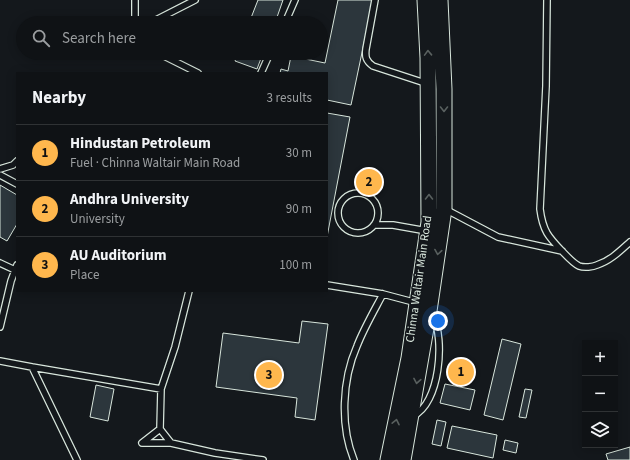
<!DOCTYPE html>
<html lang="en">
<head>
<meta charset="utf-8">
<style>
	:root { --surface:#0f1215; --page:#181b1e; --text:#f1f3f6; --muted:#9b9ea0; --line:#2f3234; --accent:#ffb74d }
	body { margin:0; font-family:"Source Sans 3",sans-serif; background:var(--page); color:var(--text) }
	.controls { position:absolute; right:12px; bottom:12px; display:grid; overflow:hidden; border-radius:0px; box-shadow:0 2px 10px #0003 }
	.controls button { width:36px; height:36px; display:grid; place-items:center; padding:0; border:0; border-bottom:1px solid var(--line); background:var(--surface); color:var(--text); font:20px sans-serif }
	.you { position:absolute; left:438px; top:321px; width:14px; height:14px; margin:-10px; border:3px solid #fff; border-radius:50%; background:#1a73e8; box-shadow:0 0 0 6px #1a73e833 }
	.badge { display:grid; place-items:center; width:26px; height:26px; border-radius:50%; background:var(--accent); color:#111; font-size:13px; font-weight:700 }
	.pin { position:absolute; translate:-50% -50%; border:2px solid #fff; box-shadow:0 1px 4px #0006 }
	.list { margin:0; padding:0; list-style:none }
	h2 { display:flex; justify-content:space-between; align-items:center; height:52px; margin:0; padding:0 16px; font-size:17px }
	h2 small { font-size:13px; font-weight:400; color:var(--muted) }
	.list li { display:grid; grid-template-columns:26px 1fr auto; gap:12px; align-items:center; box-sizing:border-box; height:56px; padding:0 16px; border-top:1px solid var(--line) }
	.list b { display:block; font-size:15px; white-space:nowrap }
	.list p { margin:0; font-size:13px; white-space:nowrap; color:var(--muted) }
	.list em { font-size:13px; font-style:normal; color:var(--muted) }
	.icon { flex:none; width:22px; height:22px; fill:none; stroke:currentColor; stroke-width:2; stroke-linecap:round; stroke-linejoin:round }
	.map { position:relative; flex:none; width:630px; height:460px; overflow:hidden }
	.search { position:absolute; background:var(--surface); box-shadow:0 2px 10px #0003; left:16px; top:16px; width:312px; height:44px; display:flex; align-items:center; gap:10px; box-sizing:border-box; padding:0 14px; border-radius:22px; color:var(--muted); font-size:15px }
	.panel { position:absolute; background:var(--surface); box-shadow:0 2px 10px #0003; left:16px; top:72px; width:312px; height:220px; border-radius:0px }
	.map>svg:first-child { display:block }
</style>
</head>
<body>
<div class="map">
<svg width="630" height="460" viewBox="0 0 630 460">
	<rect width="100%" height="100%" fill="#14181c"/>
	<path fill="#2c363c" stroke="#d8e6dc" d="M258,0H283L275,23H249Z
		M338,0H373L351,105L327,100V73H280L281,69L288,71L291,56L325,63Z
		M238,53H263L257,69L235,61Z
		M327,113L350,117L327,237Z
		M0,185L17,195V224L7,241L0,237Z
		M302,321L328,324L315,420L295,417L297,398L216,387L223,333L299,343Z
		M502,339L521,344L503,420L484,415Z
		M445,384L475,390L470,410L440,403Z
		M96,385L114,389L108,421L90,417Z
		M525,389L532,390L526,418L519,417Z
		M437,420L446,422L441,446L432,444Z
		M452,426L497,435L493,458L447,448Z
		M505,440L518,443L516,453L503,450Z
		M630,447V460H608L606,454Z"/>
	<g fill="none" stroke-linecap="round" stroke-linejoin="round">
		<g stroke="#d8e6dc" stroke-width="8">
			<path id="lane" d="M135,0V23
				M375,0L366,49C365,57 366,61 373,66L428,84
				M547,0L546,86L540,209C541,217 543,226 547,233C551,240 572,263 579,266C584,268 593,267 597,265C610,261 620,251 630,242
				M150,23L195,0
				M285,23L295,0
				M158,53L198,73
				M261,73L270,53
				M0,169L13,165L17,161
				M0,175L17,184
				M338 213a20 20 0 1 1 40 0a20 20 0 1 1-40 0Z
				M445,209L498,237L562,251
				M374,225H393L427,231
				M0,263L15,270
				M327,285L383,294L417,303
				M0,327L11,281L17,265
				M0,361L32,367L77,460
				M32,367L161,389L175,347L189,291
				M161,389L160,429L171,443L215,453L263,460
				M413,416C440,404 445,339 433,316
				M160,429L142,443H171
				M354,460C340,426 342,380 357,346C364,328 374,311 383,294"/>
		</g>
		<g stroke="#d8e6dc" stroke-width="17">
			<path id="secondary" d="M388,460L409,358L429,222L428,58L425,0
				M403,460L429,311L444,209V89L440,0"/>
		</g>
		<use href="#lane" stroke="#14181c" stroke-width="5.5"/>
		<use href="#secondary" stroke="#14181c" stroke-width="15"/>
	</g>
	<defs><path id="oneway-chevron" d="M-2-3.5L2.5 0L-2 3.5" fill="none" stroke-width="1.6" stroke-linecap="round" stroke-linejoin="round"/></defs>
	<g stroke="#59605f">
		<use href="#oneway-chevron" transform="translate(428 53) rotate(-92)"/>
		<use href="#oneway-chevron" transform="translate(444 109) rotate(90)"/>
		<use href="#oneway-chevron" transform="translate(429 197) rotate(-90)"/>
		<use href="#oneway-chevron" transform="translate(438 252) rotate(99)"/>
		<use href="#oneway-chevron" transform="translate(417 381) rotate(100)"/>
		<use href="#oneway-chevron" transform="translate(396 422) rotate(-78)"/>
	</g>
	<g text-anchor="middle" dominant-baseline="central" stroke-width="3" stroke-linejoin="round" paint-order="stroke">
		<g font-size="12" fill="#d8e6dc" stroke="#14181c">
			<text transform="translate(419 279) rotate(-82)">Chinna Waltair Main Road</text>
		</g>
	</g>
</svg>
<div class="controls">
<button>+</button>
<button>−</button>
<button><svg class="icon" aria-label="layers" viewBox="0 0 24 24"><path d="M12 4l9 5-9 5-9-5zM3 14l9 5 9-5"/></svg></button>
</div>
<div class="you"></div>
<div class="pin badge" style="left:461px;top:372px">1</div>
<div class="pin badge" style="left:369px;top:182px">2</div>
<div class="pin badge" style="left:269px;top:375px">3</div>
<div class="search"><svg class="icon" aria-label="search" viewBox="0 0 24 24"><circle cx="10" cy="10" r="6"/><path d="M15 15l6 6"/></svg>Search here</div>
<section class="panel">
<h2>Nearby<small>3 results</small></h2>
<ul class="list">
<li><span class="badge">1</span><div><b>Hindustan Petroleum</b><p>Fuel · Chinna Waltair Main Road</p></div><em>30 m</em></li>
<li><span class="badge">2</span><div><b>Andhra University</b><p>University</p></div><em>90 m</em></li>
<li><span class="badge">3</span><div><b>AU Auditorium</b><p>Place</p></div><em>100 m</em></li>
</ul>
</section>
</div>
</body>
</html>
